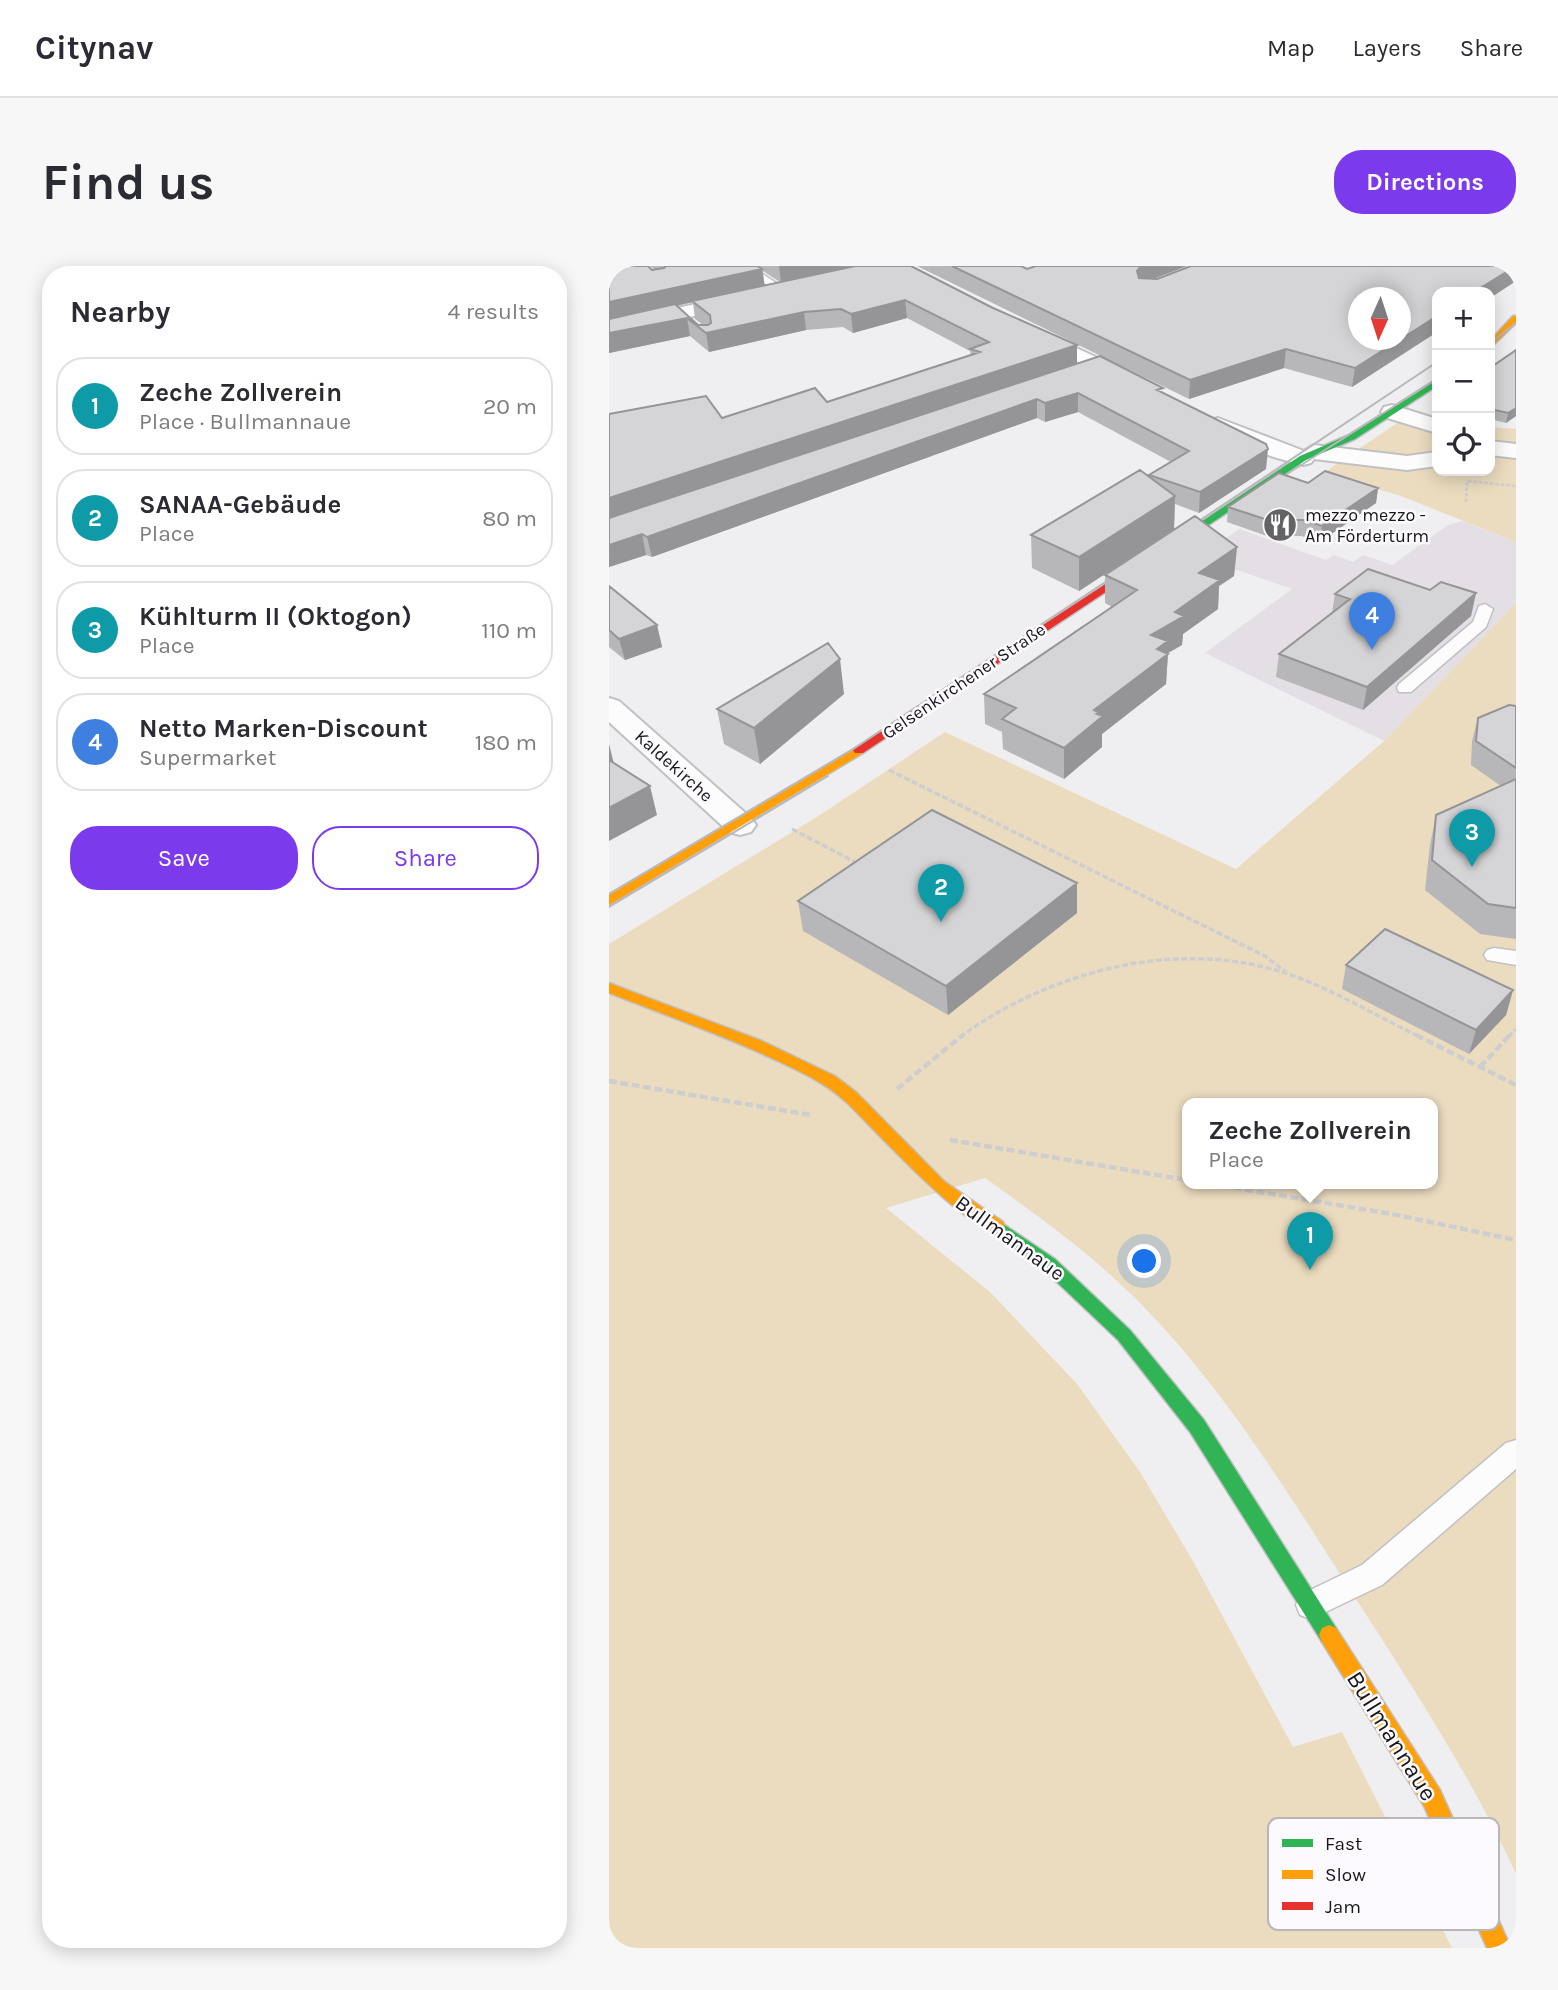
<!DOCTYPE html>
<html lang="en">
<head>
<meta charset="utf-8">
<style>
	:root { --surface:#fff; --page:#f7f7f7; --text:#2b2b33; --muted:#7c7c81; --line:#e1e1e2; --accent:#7c3aed }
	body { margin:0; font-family:Karla,sans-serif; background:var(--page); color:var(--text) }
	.controls { position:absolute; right:21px; top:21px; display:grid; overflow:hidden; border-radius:14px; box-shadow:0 4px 18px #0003 }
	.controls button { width:63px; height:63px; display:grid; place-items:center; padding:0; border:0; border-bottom:2px solid var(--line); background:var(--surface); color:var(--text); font:35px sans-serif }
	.compass { position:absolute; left:739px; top:21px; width:63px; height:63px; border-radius:50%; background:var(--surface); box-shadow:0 4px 18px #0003; rotate:183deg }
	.you { position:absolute; left:536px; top:996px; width:24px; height:24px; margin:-18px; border:5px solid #fff; border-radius:50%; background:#1a73e8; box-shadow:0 0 0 10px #1a73e833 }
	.badge { display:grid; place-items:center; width:46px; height:46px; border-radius:50%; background:var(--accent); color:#fff; font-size:23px; font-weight:700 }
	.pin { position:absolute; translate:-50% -58px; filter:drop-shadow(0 2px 4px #0008) }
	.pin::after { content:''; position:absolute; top:37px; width:24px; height:21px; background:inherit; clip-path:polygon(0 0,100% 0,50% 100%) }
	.popup { position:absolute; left:573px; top:832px; width:256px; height:91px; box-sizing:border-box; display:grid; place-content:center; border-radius:14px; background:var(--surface); filter:drop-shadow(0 2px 5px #0005); font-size:23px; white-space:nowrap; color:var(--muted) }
	.popup b { font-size:26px; color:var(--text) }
	.popup::after { content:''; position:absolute; left:50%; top:100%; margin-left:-14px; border:14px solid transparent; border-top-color:var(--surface) }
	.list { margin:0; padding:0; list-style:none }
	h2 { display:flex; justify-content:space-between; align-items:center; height:91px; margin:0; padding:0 28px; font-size:30px }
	h2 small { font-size:23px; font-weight:400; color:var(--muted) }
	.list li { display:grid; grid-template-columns:46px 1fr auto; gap:21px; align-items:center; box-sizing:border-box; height:98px; margin:0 14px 14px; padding:0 14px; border:2px solid var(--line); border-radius:28px }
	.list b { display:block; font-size:26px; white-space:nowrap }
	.list p { margin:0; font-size:23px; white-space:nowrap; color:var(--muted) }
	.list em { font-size:23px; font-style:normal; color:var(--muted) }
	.actions { display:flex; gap:14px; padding:21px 28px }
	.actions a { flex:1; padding:16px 0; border:2px solid var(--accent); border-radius:28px; text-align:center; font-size:24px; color:var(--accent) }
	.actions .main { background:var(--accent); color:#fff }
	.icon { flex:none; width:38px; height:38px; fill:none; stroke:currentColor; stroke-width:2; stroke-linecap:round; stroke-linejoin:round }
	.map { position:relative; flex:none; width:907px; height:1682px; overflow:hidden; border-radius:28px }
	header { display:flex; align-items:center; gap:42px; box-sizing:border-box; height:98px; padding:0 35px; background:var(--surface); border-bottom:2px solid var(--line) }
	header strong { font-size:33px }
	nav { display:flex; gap:38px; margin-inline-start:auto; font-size:24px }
	.intro { display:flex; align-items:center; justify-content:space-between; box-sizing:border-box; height:168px; padding:0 42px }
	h1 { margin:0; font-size:49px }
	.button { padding:18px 32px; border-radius:28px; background:var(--accent); color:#fff; font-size:24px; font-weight:700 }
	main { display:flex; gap:42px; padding:0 42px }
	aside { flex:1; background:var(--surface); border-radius:28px; box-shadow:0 4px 18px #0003 }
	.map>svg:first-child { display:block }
</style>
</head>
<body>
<header>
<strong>Citynav</strong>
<nav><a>Map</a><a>Layers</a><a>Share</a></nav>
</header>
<div class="intro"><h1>Find us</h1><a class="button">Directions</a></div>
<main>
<aside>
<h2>Nearby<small>4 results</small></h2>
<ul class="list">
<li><span class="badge" style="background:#0f9aa8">1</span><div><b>Zeche Zollverein</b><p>Place · Bullmannaue</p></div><em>20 m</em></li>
<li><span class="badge" style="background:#0f9aa8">2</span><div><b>SANAA-Gebäude</b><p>Place</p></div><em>80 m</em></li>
<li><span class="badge" style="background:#0f9aa8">3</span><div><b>Kühlturm II (Oktogon)</b><p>Place</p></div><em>110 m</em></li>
<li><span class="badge" style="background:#3f7fe0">4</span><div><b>Netto Marken-Discount</b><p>Supermarket</p></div><em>180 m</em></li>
</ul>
<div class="actions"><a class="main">Save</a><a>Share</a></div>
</aside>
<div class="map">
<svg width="907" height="1682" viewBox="0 0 907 1682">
	<rect width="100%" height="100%" fill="#efeef0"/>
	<path fill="#e3dfe5" d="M854,255L907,276V337L775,475L596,387L683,323L591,291L630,263L717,294L725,289L744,296L754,289L783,299L839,259Z"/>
	<path fill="#ebdcbf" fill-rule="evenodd" d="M806,145L828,152V205H881V161L907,163V276L792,230L714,207Z
		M907,337V1608C865,1516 810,1431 756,1347C689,1243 619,1126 532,1038C485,990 431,951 376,912L277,942L381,1026L468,1118L531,1206L585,1297L684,1481L733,1466L843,1682H0V678L211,549L336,466L627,603L775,475ZM578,838H824V918H578Z"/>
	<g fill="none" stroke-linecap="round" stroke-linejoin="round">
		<g stroke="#c1c0c2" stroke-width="3">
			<path id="lane" d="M129,0H141L180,25L170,27Z
				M876,338L884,343L877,361L802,426H790L788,422L790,418L864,356L870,340Z
				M885,682L907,685V699L878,694L875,689L878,684Z
				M907,1174V1203L773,1319L702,1353L691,1349L687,1339L691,1329L753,1299L897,1177Z"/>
		</g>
		<g stroke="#c1c0c2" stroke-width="4">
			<path id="street" d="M137,27L144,29L147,33L144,37L0,69V57Z
				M420,60L534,113L538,117L534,121H520L413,70L410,66L413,62Z
				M783,139L828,153V167L775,151L772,146L775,141Z
				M609,152L695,185L705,179L798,190L828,186V200L798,204L705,193L702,197L694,199C673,194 610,176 598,159L601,154Z
				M881,175L907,178V192L881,189Z
				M0,432L10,435L142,552L147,559L142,566L131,569L120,566L0,456Z"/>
		</g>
		<g stroke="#c1c0c2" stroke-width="3">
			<path id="fast" d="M828,113V120L746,173L697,194L535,302L526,300L691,190L740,169Z
				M388,954L446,993L521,1064L595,1154L727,1362L730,1369L727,1376L720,1379L713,1376L581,1166L509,1074L434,1003L382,966L380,961L382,956Z"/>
		</g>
		<g stroke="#c1c0c2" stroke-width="3">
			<path id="slow" d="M904,50H907V57L881,82V75Z
				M250,480L254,481V487L0,639V629Z
				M0,717L153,775L226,810L247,826L336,916L394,956L396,961L394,966C365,975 261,858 237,836C218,818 196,808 173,797C117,770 58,750 0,727Z
				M720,1359L727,1362L831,1524L902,1682H878L815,1540L713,1376L710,1369L713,1362Z"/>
		</g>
		<g stroke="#c1c0c2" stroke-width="3">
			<path id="jam" d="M527,298L536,300L254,487H246L244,484Z"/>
		</g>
		<path stroke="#cececf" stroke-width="2.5" stroke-dasharray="3.5 2" stroke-linecap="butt" d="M857,236L858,215L907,220"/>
		<path stroke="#cececf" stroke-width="3.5" stroke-dasharray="6 2.5" stroke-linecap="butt" d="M280,504L656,690L677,706
			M183,563L250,598
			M351,771C440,706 563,673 670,705C719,720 765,749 811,771
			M899,771L907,763"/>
		<path stroke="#cececf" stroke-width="4.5" stroke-dasharray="8 3.5" stroke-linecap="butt" d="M807,769L907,819
			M871,801L901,769
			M0,815L202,849
			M288,823L354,769
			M341,874L578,914
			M602,918L783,948L907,974"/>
		<use href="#lane" fill="#fdfcfd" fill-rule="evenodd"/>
		<use href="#street" fill="#fdfcfd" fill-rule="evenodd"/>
		<use href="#fast" fill="#30b455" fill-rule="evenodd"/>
		<use href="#slow" fill="#ff9f0a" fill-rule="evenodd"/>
		<use href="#jam" fill="#e5322d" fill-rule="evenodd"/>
		<path stroke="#b9b8ba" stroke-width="2" d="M881,77L907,57
			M678,208L828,113
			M575,265L828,96
			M0,628L241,485L513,305
			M0,641L219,510"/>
	</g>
	<path fill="#b7b6b8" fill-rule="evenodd" d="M0,0L43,4L45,3L41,0H302L468,98L554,127L657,203L590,247L566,238L565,263L470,325L423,302L422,269L540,211V209L562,196L469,146L436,156L428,152L43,291L37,289L0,301V148L113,152L218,136L362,89L361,85L298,52L244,67L234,61L197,64L100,86L81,70L0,87ZM154,5L171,16L155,19ZM84,36L86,53L94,59H89L68,40Z
		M308,0H412L418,3L427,0H578L544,13L907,0V15L881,32V26H828V66L743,121L675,102L580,133Z
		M907,84V150L897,157L881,153V102Z
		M699,217L769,222L767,237L711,276L692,270H683L675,276L618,256L619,241Z
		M628,281L625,310L610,320L609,343L574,368L573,379L559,387L557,418L493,468V481L455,513L394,483L393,466L376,458L375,428L503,341L496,337V309Z
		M0,320L48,359L53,381L16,394L0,381Z
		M821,324L867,327L862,350L754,444L667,411L670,388L723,347L726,328Z
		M235,428L151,498L115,478L108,443Z
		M907,440V673L871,668L816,624L821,579L827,549L892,520L862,499L863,475L869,452Z
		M468,617V647L339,749L194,665L189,635Z
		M737,699L904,724L897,749L860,788L733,723Z"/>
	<path fill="#959496" d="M170,0H252L172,17Z
		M532,0H578L531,18L528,5Z
		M907,0V15L881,32V26H865Z
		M153,3L156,21L83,35L84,36L0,54V36Z
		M296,34L298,52L244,67L242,48Z
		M195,46L197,64L100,86L97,67Z
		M828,50V66L743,121L746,102Z
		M78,52L81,70L0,87V67Z
		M468,79V98L0,254V232Z
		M677,83L675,102L580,133L581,114Z
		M469,127V146L436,156V137Z
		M428,133V152L43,291L38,271Z
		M907,142V150L897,157L899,147Z
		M659,183L657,203L590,247L591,226Z
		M769,222L767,237L711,276L713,260Z
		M566,230L565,263L470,325V291Z
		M685,254L683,270L675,276L677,260Z
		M33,268L37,289L0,301V279Z
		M628,281L625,310L610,320L609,343L574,368L573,379L559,387L557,418L493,468V481L455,513V482L542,369L566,346L590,307Z
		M867,327L862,350L754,444L758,421Z
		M48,359L53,381L16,394L10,373Z
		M231,393L235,428L151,498L145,462Z
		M0,478L5,498L0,500Z
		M41,520L48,549L0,575V542Z
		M468,617V647L339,749L337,720Z
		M904,724L897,749L860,788L867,764Z"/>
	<path fill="#d5d4d6" stroke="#959496" stroke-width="2" d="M0,0H39L43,4L55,2L57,0H148L153,3L0,36Z
		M246,0H302L384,42L468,79L0,232V148L97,130L113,152L206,122L218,136L371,86L361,83L380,76L296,34L242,48L232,43L195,46L97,67L78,52L0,67V53L66,38L89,59H99L102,57L101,49L83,35Z
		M343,0H412L418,3L427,0H532L528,5L530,12L548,13L582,0H907L865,26H828V50L792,73V32H750V74H790L746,102L677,83L581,114Z
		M907,84V142L899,147L881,143V102Z
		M491,90L554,122L548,124L657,178L659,183L591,226L540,209L580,185L469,127L436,137L428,133L38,271L33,268L0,279V252Z
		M531,204L566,230L470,291L422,269Z
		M716,205L769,222L713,260L694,254H685L677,260L619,241L670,207L699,217Z
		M586,250L628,281L590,307L611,314L566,346L575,350L542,369L559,375L548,383L559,388L485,444L491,447L488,448L494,450L455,482L393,453L407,442L375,428L528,324L496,309Z
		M759,303L821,324L832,316L867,327L758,421L670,388L741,333L726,328Z
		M0,320L48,359L10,373L0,364Z
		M219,377L231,393L145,462L108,443Z
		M900,439L907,440V502L867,475L869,452Z
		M0,494L41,520L0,542Z
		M907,513V642L879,638L823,594L827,549Z
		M323,544L468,617L337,720L189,635Z
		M776,663L904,724L867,764L737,699Z"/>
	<defs>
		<g id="restaurant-disc" transform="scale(1.75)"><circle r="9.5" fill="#636264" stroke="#fcfafe"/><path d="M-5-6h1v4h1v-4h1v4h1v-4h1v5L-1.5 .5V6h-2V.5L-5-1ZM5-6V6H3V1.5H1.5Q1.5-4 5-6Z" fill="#fff"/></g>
	</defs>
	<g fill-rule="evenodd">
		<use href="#restaurant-disc" x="671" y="259"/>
	</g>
	<g text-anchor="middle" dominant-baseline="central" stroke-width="5" stroke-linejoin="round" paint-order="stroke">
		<g font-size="18" fill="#171718" stroke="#fcfafe" text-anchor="start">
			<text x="696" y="249">mezzo mezzo -<tspan x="696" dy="21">Am Förderturm</tspan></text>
		</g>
		<g font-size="18" fill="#171718" stroke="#fcfafe">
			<text transform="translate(355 415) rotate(-34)">Gelsenkirchener Straße</text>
			<text transform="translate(65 500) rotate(42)">Kaldekirche</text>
		</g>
		<g font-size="21" fill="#171718" stroke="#fcfafe">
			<text transform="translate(401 972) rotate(36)">Bullmannaue</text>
		</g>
		<g font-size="24" fill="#171718" stroke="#fcfafe">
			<text transform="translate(783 1470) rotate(58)">Bullmannaue</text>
		</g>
	</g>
	<rect x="659" y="1552" width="231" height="112" rx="10" fill="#fcfafe" stroke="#b7b6b9" stroke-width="2"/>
	<rect x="673" y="1573" width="31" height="8" fill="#30b455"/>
	<rect x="673" y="1604" width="31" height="9" fill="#ff9f0a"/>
	<rect x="673" y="1636" width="31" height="8" fill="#e5322d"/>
	<g font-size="19" fill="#171718">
		<text x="716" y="1584">Fast</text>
		<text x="716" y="1615">Slow</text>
		<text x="716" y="1647">Jam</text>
	</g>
</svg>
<div class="controls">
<button>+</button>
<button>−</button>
<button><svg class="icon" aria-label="locate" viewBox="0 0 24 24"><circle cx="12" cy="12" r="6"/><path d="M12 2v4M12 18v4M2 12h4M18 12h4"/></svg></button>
</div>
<svg class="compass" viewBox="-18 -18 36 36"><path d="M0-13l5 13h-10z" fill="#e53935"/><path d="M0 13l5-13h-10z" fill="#7c7c81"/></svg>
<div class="you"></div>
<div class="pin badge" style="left:701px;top:1004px;background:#0f9aa8">1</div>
<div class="popup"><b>Zeche Zollverein</b>Place</div>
<div class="pin badge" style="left:332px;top:656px;background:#0f9aa8">2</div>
<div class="pin badge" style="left:863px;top:601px;background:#0f9aa8">3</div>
<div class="pin badge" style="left:763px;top:384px;background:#3f7fe0">4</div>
</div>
</main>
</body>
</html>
